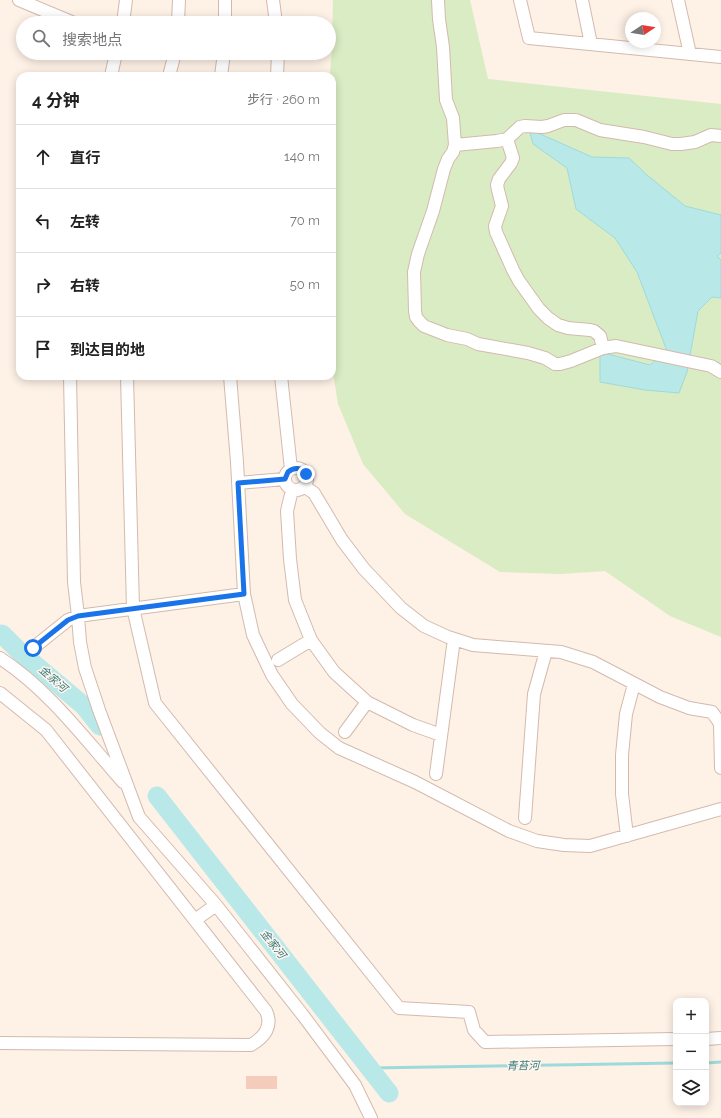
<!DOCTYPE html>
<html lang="zh">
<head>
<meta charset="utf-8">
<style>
	:root { --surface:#fff; --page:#f6f6f6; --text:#222; --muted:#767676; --line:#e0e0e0 }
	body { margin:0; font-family:Raleway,"Noto Sans SC",sans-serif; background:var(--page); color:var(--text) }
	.controls { position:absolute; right:12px; bottom:12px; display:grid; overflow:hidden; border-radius:8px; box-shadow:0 2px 10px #0003 }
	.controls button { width:36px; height:36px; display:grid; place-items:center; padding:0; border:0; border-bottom:1px solid var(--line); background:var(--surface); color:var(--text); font:20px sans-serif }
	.compass { position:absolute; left:625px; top:12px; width:36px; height:36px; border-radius:50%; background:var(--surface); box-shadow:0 2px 10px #0003; rotate:78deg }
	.stop { position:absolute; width:12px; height:12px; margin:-9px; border:3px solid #1a73e8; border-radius:50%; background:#fff }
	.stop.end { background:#1a73e8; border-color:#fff; box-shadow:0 1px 4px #0008 }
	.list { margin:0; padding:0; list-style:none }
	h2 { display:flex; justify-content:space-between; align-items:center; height:52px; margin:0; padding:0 16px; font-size:17px }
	h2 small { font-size:13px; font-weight:400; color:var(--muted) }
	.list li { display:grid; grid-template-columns:26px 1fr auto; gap:12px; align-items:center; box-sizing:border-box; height:64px; padding:0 16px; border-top:1px solid var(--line) }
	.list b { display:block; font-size:15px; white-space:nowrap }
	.list em { font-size:13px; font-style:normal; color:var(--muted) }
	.icon { flex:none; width:22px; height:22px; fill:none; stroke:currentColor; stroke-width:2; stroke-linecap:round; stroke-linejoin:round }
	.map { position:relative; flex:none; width:721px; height:1118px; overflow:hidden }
	.search { position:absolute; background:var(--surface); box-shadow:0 2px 10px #0003; left:16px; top:16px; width:320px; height:44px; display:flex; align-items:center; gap:10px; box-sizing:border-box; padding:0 14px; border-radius:22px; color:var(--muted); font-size:15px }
	.panel { position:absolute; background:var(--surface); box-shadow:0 2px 10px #0003; left:16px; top:72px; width:320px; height:308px; border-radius:12px }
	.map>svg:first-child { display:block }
</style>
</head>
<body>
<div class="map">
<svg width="721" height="1118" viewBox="0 0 721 1118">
	<rect width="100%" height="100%" fill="#fef1e6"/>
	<path fill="#d9ecc3" d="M333,0H470L488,79L721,104V637L670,616L605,571L561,574L500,572L405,514L363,464L338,404L332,366V76H330L332,45Z"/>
	<path fill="#b9e8e9" stroke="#9edadb" d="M529,129L592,157L629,158L647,175L685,206L721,215V253L717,256L721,260V298L712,297L698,311L687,372L679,393L645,390L600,382V352L650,365L667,351L637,272L615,238L576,209L567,168L533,144Z"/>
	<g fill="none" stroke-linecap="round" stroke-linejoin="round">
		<path stroke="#9edadb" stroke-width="3" d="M706,1063L721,1062
			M370,1068L676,1063"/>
		<path stroke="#b9e8e9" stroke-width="19" d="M2,634L20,652L84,706L100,726
			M157,796L389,1093"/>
	</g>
	<path fill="#f5cbbc" d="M246,1076H277V1089H246Z"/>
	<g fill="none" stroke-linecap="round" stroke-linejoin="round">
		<g stroke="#d3baae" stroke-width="14">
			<path id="minor" d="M19,0L74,23
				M273,0L276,23
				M438,0L439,19L443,47L446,100L453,118L455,145L453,152L448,159L444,169L433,211L418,254L414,272L415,311L416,317L419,321L424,326L447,335L467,339L478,344L528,353L545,358L555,364H560L571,361L603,348L616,346L711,366L721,372
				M520,0L529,38L721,57
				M582,0L591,44
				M678,0L690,54
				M123,23L126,0
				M178,23L179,0
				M225,23V0
				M111,76L116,53
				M169,76L175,53
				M221,76L224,53
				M277,76L278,53
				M507,139L513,158L511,163L499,179L497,185L498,190L502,206L495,226L496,232L513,270L519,281L539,309L548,318L558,325L568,328L590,330L594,331L600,336L603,348
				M455,145L497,141L507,139L520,127L525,126L542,127L548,126L564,120H576L600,130L644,137L672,144H681L695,142L711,135L721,136
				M70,376L74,582L78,616L80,642L85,668L99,710L139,817L216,905L302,1014L355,1085L371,1118
				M127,376L133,608L155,703L399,1008L469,1012L474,1030L485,1042L676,1039
				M230,376L237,462L244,594L253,635L272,675L292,704L320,733L339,748L415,782L509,831L537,841L564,845L590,846L721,809
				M281,376L291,469
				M285 479a11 11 0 1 1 22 0a11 11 0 1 1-22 0Z
				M238,483L285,479
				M305,487L314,493L342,540L364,569L401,608L424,626L448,637L473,645L561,652L593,662L660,697L689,708L712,712L717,719L720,724L721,768
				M292,490L287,511L290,559L295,600L311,640L334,672L367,702L413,725L441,735
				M33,648L68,620L78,616L244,594
				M0,658C49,690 84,738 123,782
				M278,660L311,640
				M0,693L46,730L266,1011C273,1026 265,1037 251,1045L0,1043
				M345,732L367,702
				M436,774L454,639
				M525,818L534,694L546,651
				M627,836L622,794V755L626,714L634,684
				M195,920L216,905
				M706,1039L721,1038"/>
		</g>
		<use href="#minor" stroke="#fff" stroke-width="12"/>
	</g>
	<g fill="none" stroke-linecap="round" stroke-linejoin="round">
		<path stroke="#1a73e8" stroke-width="5" d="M33,648L68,620L78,616L244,594L238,483L285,479L288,472C294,467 301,467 306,474"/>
	</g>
	<g text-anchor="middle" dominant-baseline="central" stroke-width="3" stroke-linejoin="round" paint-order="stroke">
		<g font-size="11" font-style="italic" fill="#3b7c7e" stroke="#fff6ee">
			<text transform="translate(53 679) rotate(41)">金家河</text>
			<text transform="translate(273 944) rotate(52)">金家河</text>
			<text transform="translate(523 1066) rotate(-1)">青苔河</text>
		</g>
	</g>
</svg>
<div class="controls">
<button>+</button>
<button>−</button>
<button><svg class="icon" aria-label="layers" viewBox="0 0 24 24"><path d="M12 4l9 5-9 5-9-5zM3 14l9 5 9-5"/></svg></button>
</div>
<svg class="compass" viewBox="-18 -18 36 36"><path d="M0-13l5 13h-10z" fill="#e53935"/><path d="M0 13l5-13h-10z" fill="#767676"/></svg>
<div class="stop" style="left:33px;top:648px"></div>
<div class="stop end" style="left:306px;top:474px"></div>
<div class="search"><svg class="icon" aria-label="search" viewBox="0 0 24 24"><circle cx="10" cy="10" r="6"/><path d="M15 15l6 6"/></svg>搜索地点</div>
<section class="panel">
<h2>4 分钟<small>步行 · 260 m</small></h2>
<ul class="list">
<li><svg class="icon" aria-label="ahead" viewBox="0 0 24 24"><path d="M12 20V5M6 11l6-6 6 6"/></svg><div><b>直行</b></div><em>140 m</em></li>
<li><svg class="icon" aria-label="left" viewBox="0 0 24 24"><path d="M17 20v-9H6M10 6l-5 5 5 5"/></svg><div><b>左转</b></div><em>70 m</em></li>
<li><svg class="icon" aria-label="right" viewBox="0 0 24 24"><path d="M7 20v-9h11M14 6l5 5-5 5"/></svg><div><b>右转</b></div><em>50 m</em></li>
<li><svg class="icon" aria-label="arrive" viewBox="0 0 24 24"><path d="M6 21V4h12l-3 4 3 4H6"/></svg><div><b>到达目的地</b></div></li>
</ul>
</section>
</div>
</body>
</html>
